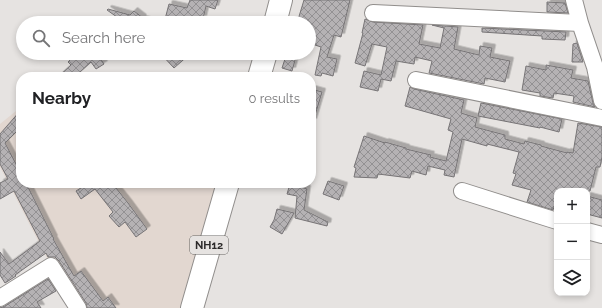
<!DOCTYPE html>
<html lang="en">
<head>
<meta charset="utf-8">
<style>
	:root { --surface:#fff; --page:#f2f2f2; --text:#202124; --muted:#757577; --line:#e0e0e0 }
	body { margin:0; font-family:Raleway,sans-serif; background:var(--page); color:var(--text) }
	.controls { position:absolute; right:12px; bottom:12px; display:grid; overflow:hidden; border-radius:8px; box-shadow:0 2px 6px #0003 }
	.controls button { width:36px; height:36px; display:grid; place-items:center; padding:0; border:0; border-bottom:1px solid var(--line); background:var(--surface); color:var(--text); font:20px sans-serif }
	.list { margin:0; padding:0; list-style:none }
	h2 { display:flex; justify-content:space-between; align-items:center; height:52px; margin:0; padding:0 16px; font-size:17px }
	h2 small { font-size:13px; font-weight:400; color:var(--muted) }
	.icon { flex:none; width:22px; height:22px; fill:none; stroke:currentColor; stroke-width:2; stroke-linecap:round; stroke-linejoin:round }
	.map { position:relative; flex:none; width:602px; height:308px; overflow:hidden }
	.search { position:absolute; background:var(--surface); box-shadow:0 2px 6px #0003; left:16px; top:16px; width:300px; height:44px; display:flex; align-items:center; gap:10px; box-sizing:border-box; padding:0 14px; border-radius:22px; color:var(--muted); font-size:15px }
	.panel { position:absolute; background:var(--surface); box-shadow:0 2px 6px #0003; left:16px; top:72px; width:300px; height:116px; border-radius:16px }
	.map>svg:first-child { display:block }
</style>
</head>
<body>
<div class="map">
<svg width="602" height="308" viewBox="0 0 602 308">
	<defs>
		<pattern id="building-cross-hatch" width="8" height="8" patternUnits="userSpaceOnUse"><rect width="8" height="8" fill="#b5b2b4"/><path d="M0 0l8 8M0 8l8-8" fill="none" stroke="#939193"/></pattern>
		<filter id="shadow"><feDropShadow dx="3.5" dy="-3.5" stdDeviation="0" flood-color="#0004"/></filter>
	</defs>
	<rect width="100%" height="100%" fill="#e6e3e1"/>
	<path fill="#e2d7d0" d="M21,107V183H228L192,308H78L51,266L0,167V124Z"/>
	<path fill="url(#building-cross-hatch)" stroke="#777476" filter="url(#shadow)" d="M190,0H218L215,9L206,6L203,19L194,17L192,23H164L169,4L187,8Z
		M304,0H350L341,37L334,35L327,57L337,59L333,76L322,73L321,76L315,75L321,47L309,43V23H297Z
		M547,2L565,3L568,13L547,12Z
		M108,9L130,15L134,11L143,18L142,19L149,21L148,23H123L124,22L107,10Z
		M365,19L373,22L423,25L419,44L440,48L444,28L432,25L458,27L454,49L479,55L480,46L492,48L490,57L510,61L505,82L485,78L484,84L429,73L432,61L415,57L414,64L396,61L391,81L381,79L378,91L360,87L364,71L381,75L387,47L372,44L365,66L355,63L363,33H362Z
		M482,28L566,32L565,40L542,39V36L482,32Z
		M577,43L583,62H572L573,44Z
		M77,53H101L98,55L104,64L96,69L91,62L79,73L78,72L73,77H58L71,65L68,62Z
		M160,53H191L174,68Z
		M287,53H297L292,71L282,68Z
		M546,65L573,70L571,78L588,81L593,103L595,107L573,102L574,96L554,93L553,98L540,96V93L522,90L526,66L546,70Z
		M410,87L414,89L464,100L461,113L477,118L475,127L505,135V139L524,144L525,141L541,145V146L567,153V152L573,153L578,123L602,127V157L600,167H596L590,191H557V198L553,210L527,202L531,190L512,185L516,174L513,173L519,152L487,144V146L462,139L454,177L444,175L445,170L428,166L426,175L412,171L410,178L378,174L377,178L354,177L356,168L354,167L364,136L385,143V142L406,148V149L431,155L430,157L446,161L453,132L448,130L451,119L405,106Z
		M311,89L322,92L313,122L311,121Z
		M481,103L562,119L559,132L540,127V128L478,116Z
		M21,110V127L5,143L17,166L21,164V183H26L54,239H53L74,276L81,271L103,301L108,297L116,308H87L86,303L59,261L55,257H48L46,253L15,275L16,276L5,283L0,275V252L9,264L40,241L14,191L0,199V183L8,179L0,164V134Z
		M328,181L344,186L339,200L323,194Z
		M89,183H112L128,203L147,229L136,237L125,222L119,227L109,216L113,212L95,189L81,199L76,191Z
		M290,184L307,189L304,210L328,222L327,226L295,218L297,196L287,194Z
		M587,196L602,200V218L587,214Z
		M277,209L294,213L282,234L270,227L274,220Z
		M48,279L56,291L37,302L41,308H0L5,306Z"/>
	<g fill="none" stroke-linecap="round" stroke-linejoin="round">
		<g stroke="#918e8c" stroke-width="18">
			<path id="minor" d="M574,0L580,23L595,67L602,101
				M373,13L580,23
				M416,80L602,118
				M462,191L557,221
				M587,231L602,235
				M0,298L51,266L78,308"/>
		</g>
		<g stroke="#918e8c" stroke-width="24">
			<path id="highway" d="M275,23L281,0
				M259,77L266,53
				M192,308L228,183"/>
		</g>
		<use href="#minor" stroke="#fff" stroke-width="16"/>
		<use href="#highway" stroke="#fff" stroke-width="22"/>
	</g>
	<g text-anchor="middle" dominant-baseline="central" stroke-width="3" stroke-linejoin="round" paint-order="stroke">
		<rect fill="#e6e3e1" stroke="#646261" stroke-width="1" x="190" y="236" width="38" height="18" rx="3"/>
		<g font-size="11" font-weight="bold" fill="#2c2a2a">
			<text x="209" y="245">NH12</text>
		</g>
	</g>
</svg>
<div class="controls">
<button>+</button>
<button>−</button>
<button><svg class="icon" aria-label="layers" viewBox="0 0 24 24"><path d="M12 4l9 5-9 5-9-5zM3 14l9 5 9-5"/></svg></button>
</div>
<div class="search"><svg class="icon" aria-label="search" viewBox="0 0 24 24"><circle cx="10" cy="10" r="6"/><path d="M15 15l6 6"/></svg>Search here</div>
<section class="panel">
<h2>Nearby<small>0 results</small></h2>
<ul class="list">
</ul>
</section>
</div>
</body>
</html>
